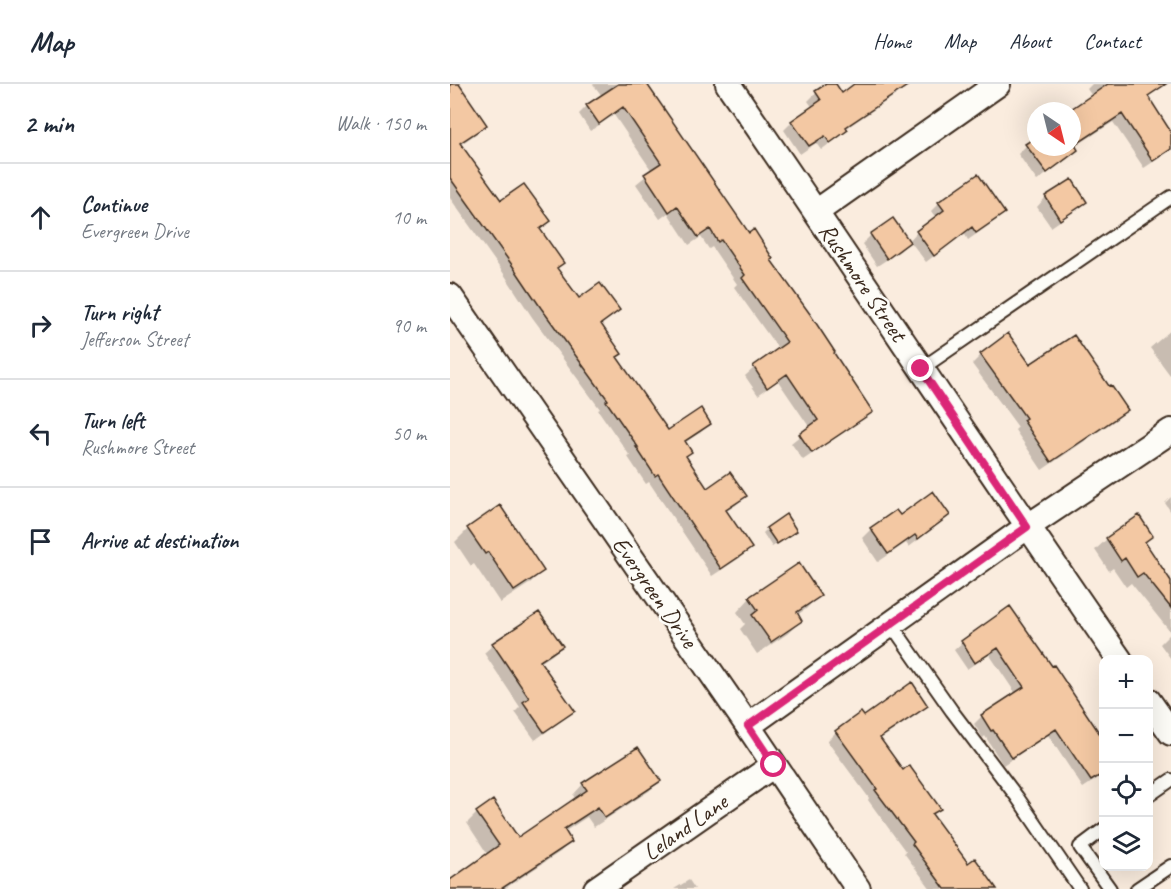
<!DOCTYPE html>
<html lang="en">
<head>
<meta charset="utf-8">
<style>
	:root { --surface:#fff; --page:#f6f6f7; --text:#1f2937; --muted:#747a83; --line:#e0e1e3 }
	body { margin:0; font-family:Caveat,sans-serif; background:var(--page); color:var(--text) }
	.controls { position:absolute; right:18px; bottom:18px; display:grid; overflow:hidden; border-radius:12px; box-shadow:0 6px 24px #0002 }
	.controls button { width:54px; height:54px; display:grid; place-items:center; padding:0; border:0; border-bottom:2px solid var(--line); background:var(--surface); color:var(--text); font:30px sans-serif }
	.compass { position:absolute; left:577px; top:18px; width:54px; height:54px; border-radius:50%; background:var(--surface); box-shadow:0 6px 24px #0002; rotate:145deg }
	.stop { position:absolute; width:18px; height:18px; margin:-14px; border:4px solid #db2777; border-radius:50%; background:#fff }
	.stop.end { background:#db2777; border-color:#fff; box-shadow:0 2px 6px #0008 }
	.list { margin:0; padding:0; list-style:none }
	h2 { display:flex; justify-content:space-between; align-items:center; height:78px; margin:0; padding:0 24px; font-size:26px }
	h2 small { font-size:20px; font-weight:400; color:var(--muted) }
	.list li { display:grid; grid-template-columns:39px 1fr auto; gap:18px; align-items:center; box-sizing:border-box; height:108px; padding:0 24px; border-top:2px solid var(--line) }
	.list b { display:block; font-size:22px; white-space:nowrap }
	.list p { margin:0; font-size:20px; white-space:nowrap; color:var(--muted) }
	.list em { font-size:20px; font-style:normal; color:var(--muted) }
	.icon { flex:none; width:33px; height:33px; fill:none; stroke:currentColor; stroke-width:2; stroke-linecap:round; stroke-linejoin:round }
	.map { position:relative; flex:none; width:721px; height:805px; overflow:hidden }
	header { display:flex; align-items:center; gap:36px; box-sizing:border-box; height:84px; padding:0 30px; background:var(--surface); border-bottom:2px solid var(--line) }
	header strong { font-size:28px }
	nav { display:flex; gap:33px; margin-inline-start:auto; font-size:21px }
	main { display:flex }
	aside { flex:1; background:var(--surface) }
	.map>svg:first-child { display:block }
</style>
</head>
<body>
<header>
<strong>Map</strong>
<nav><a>Home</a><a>Map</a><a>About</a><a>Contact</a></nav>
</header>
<main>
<aside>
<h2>2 min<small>Walk · 150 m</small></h2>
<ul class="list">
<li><svg class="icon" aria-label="ahead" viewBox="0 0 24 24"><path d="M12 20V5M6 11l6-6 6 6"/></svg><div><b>Continue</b><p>Evergreen Drive</p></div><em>10 m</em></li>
<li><svg class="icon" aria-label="right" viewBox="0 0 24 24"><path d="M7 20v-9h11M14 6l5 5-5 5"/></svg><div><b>Turn right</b><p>Jefferson Street</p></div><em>90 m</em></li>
<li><svg class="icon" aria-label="left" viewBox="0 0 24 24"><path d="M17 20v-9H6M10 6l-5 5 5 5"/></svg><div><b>Turn left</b><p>Rushmore Street</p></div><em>50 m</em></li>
<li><svg class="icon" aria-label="arrive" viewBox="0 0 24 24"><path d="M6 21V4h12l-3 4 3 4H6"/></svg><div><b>Arrive at destination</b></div></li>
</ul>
</aside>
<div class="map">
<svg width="721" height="805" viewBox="0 0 721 805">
	<rect width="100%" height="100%" fill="#faecde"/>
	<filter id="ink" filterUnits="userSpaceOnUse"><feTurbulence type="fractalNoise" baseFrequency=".0167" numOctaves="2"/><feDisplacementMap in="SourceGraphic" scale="12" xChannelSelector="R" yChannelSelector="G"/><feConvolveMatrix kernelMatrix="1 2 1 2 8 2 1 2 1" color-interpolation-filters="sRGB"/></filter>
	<g filter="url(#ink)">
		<path fill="#0003" d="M143,0H194L298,151L320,177L421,328L412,336L353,376L341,359L360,344L328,297L308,311L295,292L304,284L329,266L284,203L287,200L262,163L259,165L251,153L239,161L218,129L210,135L186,100L202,87L164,31L140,47L129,30L137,22L152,12Z
			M378,0H384L391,11L407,0H462L395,45L396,46L387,54L371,66L366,59L350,70L334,46L342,38L363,24L358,17L366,9Z
			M642,0H694L697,13L721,51V66L694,84L663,38L624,63L626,66L617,75L587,97L568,70L576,62L586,63H622V27H621L642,12L637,5Z
			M0,8L35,40L27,49L10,61L51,118L89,146L112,179L106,185L129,217L168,226L150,241L166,273L217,348L259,340L251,348L234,359L240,368L235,373L257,406L295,412L286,421L275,428L300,464L291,473L262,492L199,398L196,400L178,373L180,372L148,326L150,325L82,233L54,190L0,114Z
			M621,97L635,117L626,126L601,143L587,123L595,114Z
			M489,119L553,129L545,137L518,156L514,149L476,178L460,157L450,167L427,182L412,160L421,151L443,136L458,158L467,148L486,134L481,127Z
			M721,246V290L720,291L700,264Z
			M531,271L580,282L659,304L676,326L667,335L592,386L565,346L568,343L522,280Z
			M721,413V428L715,419Z
			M445,428L449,433L498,431L489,440L459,463L456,459L428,478L412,454L421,445Z
			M689,433L694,459L718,495L721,493V575L710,560L721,549L681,499L676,503L663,484L659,487L645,466L657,455Z
			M18,445L92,487L79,500L50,519L24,480L21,482L5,458Z
			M317,445L341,451L322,463L313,449Z
			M349,481L369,511L356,525L347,531L351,537L337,550L307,570L290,545L295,540L287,528L300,514Z
			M560,524L654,659V690L633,704L598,651L553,681L535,652L533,654L524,640L532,632L566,610L539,570L517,585L504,566L512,559Z
			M89,530L111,562L102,571L90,579L123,626L114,635L85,656L65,628L70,623L34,569L43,561Z
			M476,621L468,630L429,656L453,688L489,724L482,732L518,781L545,805H481L454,769L456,768L418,716L419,714L377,657L386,648L413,634Z
			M209,697L199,707L144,743L137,733L114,748L120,758L110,768L54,805H0V797L38,771L17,739L27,729L67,755L126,716L123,711L133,700Z
			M239,796L245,805H224Z"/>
		<path fill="#f3c8a3" stroke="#3b2a1e" stroke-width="1.5" d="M0,0H9L37,41L10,59L51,116L74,100L101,137L90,145L114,179L107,184L129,214L150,199L170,226L151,240L172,270L167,273L218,346L251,324L261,340L235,357L242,368L236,372L257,404L280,388L297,412L276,426L302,464L271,485L208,390L205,392L186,363H188L156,317L158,316L91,224L62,181L0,94Z
			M168,0H197L299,149L304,145L323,175L321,176L360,230L385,268L384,269L423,328L362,369L349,350L368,336L337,290L317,304L303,282L337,258L292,194L295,191L271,156L268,158L260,145L248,153L227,122L219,128L194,90L211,79L173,23L149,40L136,21Z
			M376,0H386L392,9L404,0H460L396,43L398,46L380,59L375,52L359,62L341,37L371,16L365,7Z
			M658,0H716L698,12L721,48V65L703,77L672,30L625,61L628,66L597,89L575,60L586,53V63H622V27H620L621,25Z
			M528,90L555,129L526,149L522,143L484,172L466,147L494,126L488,118Z
			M622,95L637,118L610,136L595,112Z
			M443,134L460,158L437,175L420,150Z
			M558,249L580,280L624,251L659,302L661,301L678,326L601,378L573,336L576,334L530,270Z
			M483,407L500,431L468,455L465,451L438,470L420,444L446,426L450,431Z
			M50,421L94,487L64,507L38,468L35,470L17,444Z
			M336,430L347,447L327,460L316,444Z
			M689,431L703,452L695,458L721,497V524L693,489L687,493L675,474L671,477L656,454Z
			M349,479L371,512L347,528L352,537L321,558L302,531L308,526L299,513Z
			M560,522L602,582L604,581L654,656V689L641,697L606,645L562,674L543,646L541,647L531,631L574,603L548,564L525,579L511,557Z
			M89,528L113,562L90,577L125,627L94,648L73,618L79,614L42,559Z
			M462,598L478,622L430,654L453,686L459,681L491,725L482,730L518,779L525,774L547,805H495L462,760L464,758L425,706L427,705L385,647L411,628L414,632Z
			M188,663L211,697L155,734L148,723L114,745L122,758L51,805H0V796L49,761L26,728L43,716L68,753L137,706L132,699Z"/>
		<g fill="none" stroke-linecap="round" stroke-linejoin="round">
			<g stroke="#3b2a1e" stroke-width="16">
				<path id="service" d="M471,285L721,113
					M441,540L502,627L567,713L630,805
					M698,712L721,696
					M654,745L630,763L660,805
					M687,805L721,782"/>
			</g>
			<g stroke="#3b2a1e" stroke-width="28">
				<path id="minor" d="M278,0C410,191 537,385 670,576
					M366,128L548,0
					M0,212L298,642L408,805
					M698,616L721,649
					M298,642L577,443L721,347
					M146,805L324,681"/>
			</g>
			<use href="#service" stroke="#fdfcf7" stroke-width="12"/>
			<use href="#minor" stroke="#fdfcf7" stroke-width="24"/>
		</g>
	</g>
	<g fill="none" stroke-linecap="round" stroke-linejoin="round" filter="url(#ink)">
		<path stroke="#db2777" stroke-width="8" d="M324,681L298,642L577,443L471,285"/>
	</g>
	<g text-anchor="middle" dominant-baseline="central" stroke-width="5" stroke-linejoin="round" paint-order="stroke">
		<g font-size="24" fill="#3b2a1e" stroke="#fdfcf7">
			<text transform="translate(413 198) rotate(56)">Rushmore Street</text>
			<text transform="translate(205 508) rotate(55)">Evergreen Drive</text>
			<text transform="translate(235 743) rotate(-35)">Leland Lane</text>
		</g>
	</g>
</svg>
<div class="controls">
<button>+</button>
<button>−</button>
<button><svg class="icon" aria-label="locate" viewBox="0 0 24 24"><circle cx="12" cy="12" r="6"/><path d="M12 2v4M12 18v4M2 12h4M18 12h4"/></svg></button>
<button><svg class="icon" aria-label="layers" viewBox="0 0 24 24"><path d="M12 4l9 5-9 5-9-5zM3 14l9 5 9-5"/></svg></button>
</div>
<svg class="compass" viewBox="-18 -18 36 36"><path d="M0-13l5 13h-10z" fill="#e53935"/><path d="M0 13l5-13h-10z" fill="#747a83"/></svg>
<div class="stop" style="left:324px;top:681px"></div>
<div class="stop end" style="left:471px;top:285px"></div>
</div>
</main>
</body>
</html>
